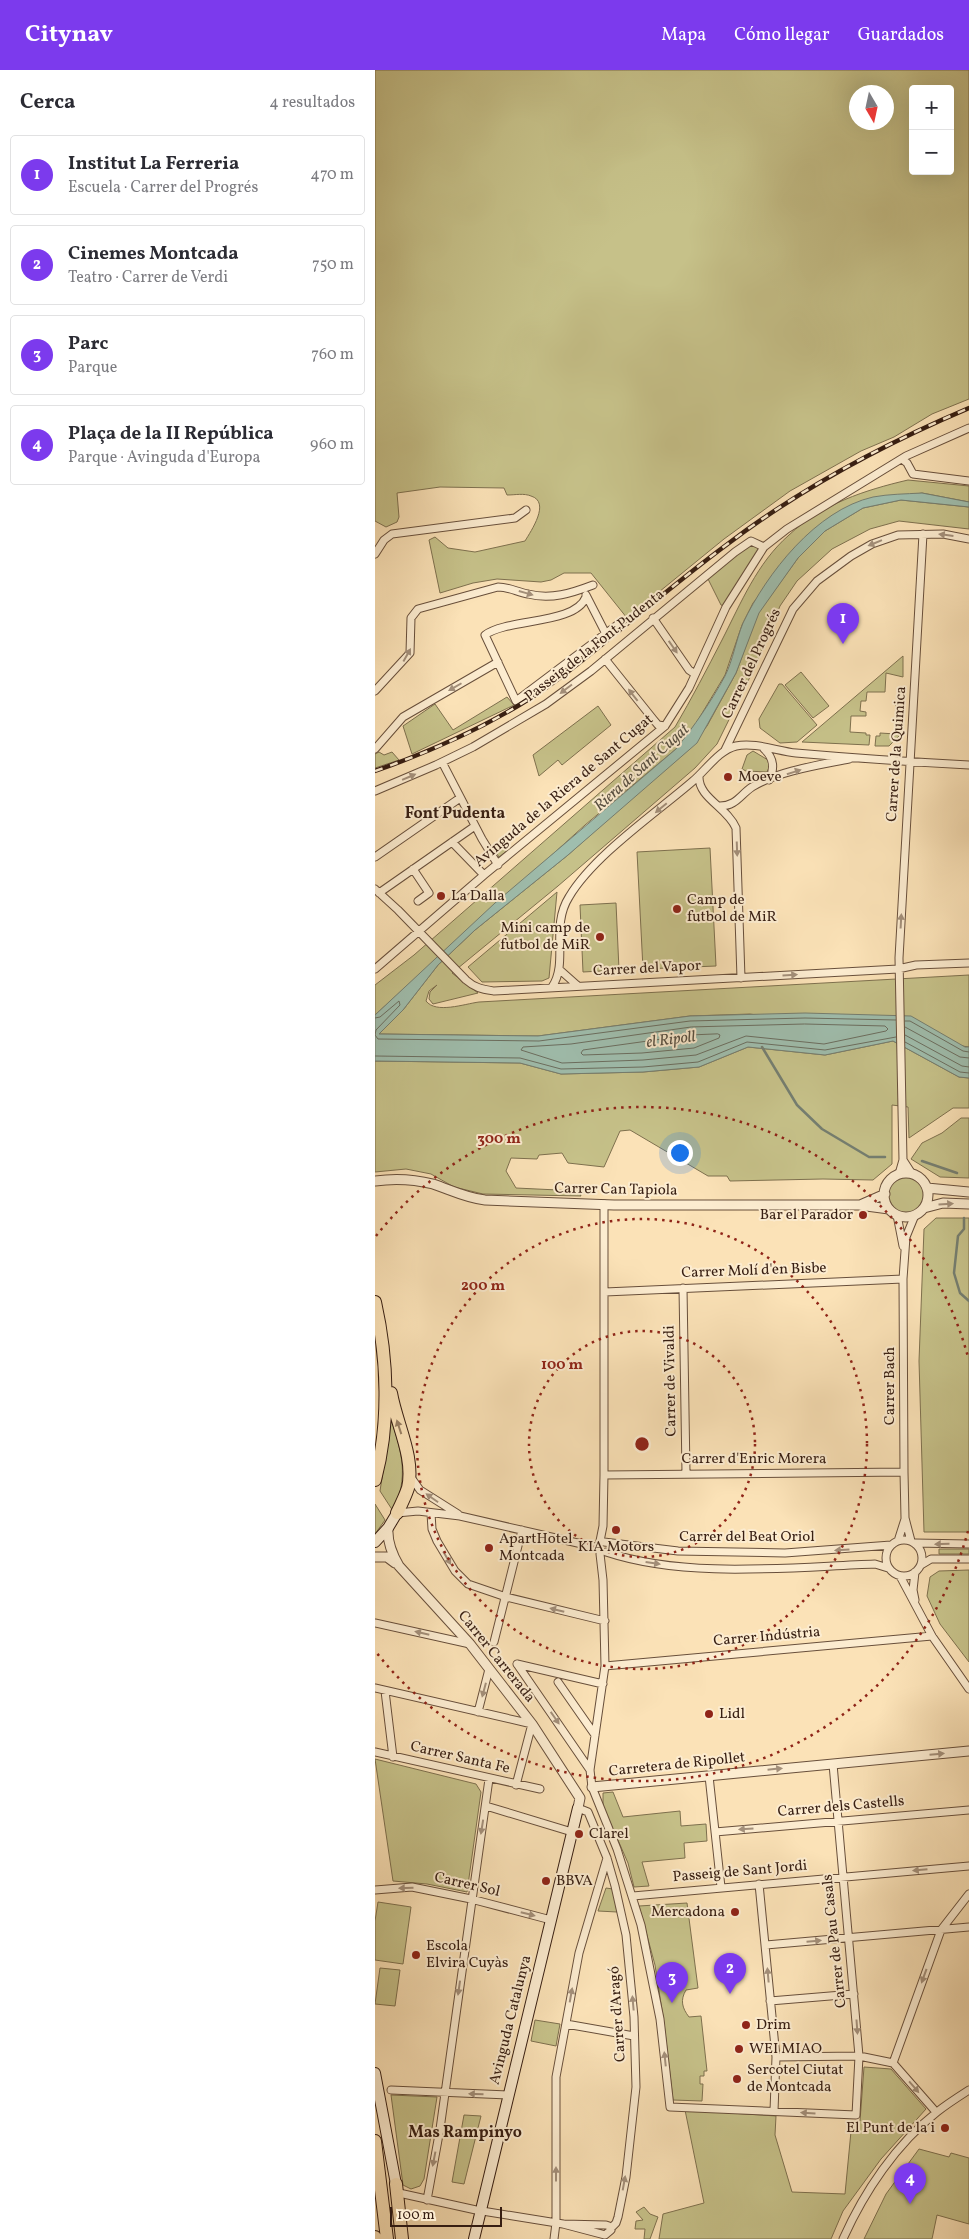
<!DOCTYPE html>
<html lang="es">
<head>
<meta charset="utf-8">
<style>
	:root { --surface:#fff; --page:#f7f7f7; --text:#2b2b33; --muted:#7c7c81; --line:#e1e1e2; --accent:#7c3aed }
	body { margin:0; font-family:Vollkorn,serif; background:var(--page); color:var(--text) }
	.controls { position:absolute; right:15px; top:15px; display:grid; overflow:hidden; border-radius:5px; box-shadow:0 5px 20px #0002 }
	.controls button { width:45px; height:45px; display:grid; place-items:center; padding:0; border:0; border-bottom:1px solid var(--line); background:var(--surface); color:var(--text); font:25px sans-serif }
	.compass { position:absolute; left:474px; top:15px; width:45px; height:45px; border-radius:50%; background:var(--surface); box-shadow:0 5px 20px #0002; rotate:171deg }
	.scale { position:absolute; left:15px; bottom:12px; width:112px; box-sizing:border-box; padding-left:5px; border:2px solid #371e12; border-top:0; font-size:14px; line-height:18px; white-space:nowrap; color:#371e12; -webkit-text-stroke:4px #fcecd0; paint-order:stroke }
	.you { position:absolute; left:304px; top:1082px; width:18px; height:18px; margin:-12px; border:4px solid #fff; border-radius:50%; background:#1a73e8; box-shadow:0 0 0 8px #1a73e833 }
	.badge { display:grid; place-items:center; width:32px; height:32px; border-radius:50%; background:var(--accent); color:#fff; font-size:16px; font-weight:700 }
	.pin { position:absolute; translate:-50% -41px; filter:drop-shadow(0 1px 2px #0008) }
	.pin::after { content:''; position:absolute; top:26px; width:18px; height:15px; background:inherit; clip-path:polygon(0 0,100% 0,50% 100%) }
	.list { margin:0; padding:0; list-style:none }
	h2 { display:flex; justify-content:space-between; align-items:center; height:65px; margin:0; padding:0 20px; font-size:21px }
	h2 small { font-size:16px; font-weight:400; color:var(--muted) }
	.list li { display:grid; grid-template-columns:32px 1fr auto; gap:15px; align-items:center; box-sizing:border-box; height:80px; margin:0 10px 10px; padding:0 10px; border:1px solid var(--line); border-radius:5px }
	.list b { display:block; font-size:19px; white-space:nowrap }
	.list p { margin:0; font-size:16px; white-space:nowrap; color:var(--muted) }
	.list em { font-size:16px; font-style:normal; color:var(--muted) }
	.map { position:relative; flex:none; width:594px; height:2169px; overflow:hidden }
	header { display:flex; align-items:center; gap:30px; box-sizing:border-box; height:70px; padding:0 25px; background:var(--accent); color:#fff }
	header strong { font-size:24px }
	nav { display:flex; gap:28px; margin-inline-start:auto; font-size:18px }
	main { display:flex }
	aside { flex:1; background:var(--surface) }
	.map>svg:first-child { display:block }
</style>
</head>
<body>
<header>
<strong>Citynav</strong>
<nav><a>Mapa</a><a>Cómo llegar</a><a>Guardados</a></nav>
</header>
<main>
<aside>
<h2>Cerca<small>4 resultados</small></h2>
<ul class="list">
<li><span class="badge">1</span><div><b>Institut La Ferreria</b><p>Escuela · Carrer del Progrés</p></div><em>470 m</em></li>
<li><span class="badge">2</span><div><b>Cinemes Montcada</b><p>Teatro · Carrer de Verdi</p></div><em>750 m</em></li>
<li><span class="badge">3</span><div><b>Parc</b><p>Parque</p></div><em>760 m</em></li>
<li><span class="badge">4</span><div><b>Plaça de la II República</b><p>Parque · Avinguda d'Europa</p></div><em>960 m</em></li>
</ul>
</aside>
<div class="map">
<svg width="594" height="2169" viewBox="0 0 594 2169">
	<rect width="100%" height="100%" fill="#fbe2b7"/>
	<filter id="stains"><feTurbulence type="fractalNoise" baseFrequency=".004" numOctaves="4"/><feColorMatrix values="0 0 0 0 .2 0 0 0 0 .09 0 0 0 0 .02 0 0 0 .5 -.17"/></filter>
	<radialGradient id="worn" r=".72"><stop offset=".6" stop-color="#630" stop-opacity="0"/><stop offset="1" stop-color="#630" stop-opacity=".3"/></radialGradient>
	<path fill="#c6c189" stroke="#7e704e" fill-rule="evenodd" d="M0,0H594V329L557,344L519,367L486,381L415,421L349,469L252,548L216,503H189L176,510L166,512L122,509L98,513L65,523L54,470L60,467L73,478L100,482L150,471C156,461 176,432 156,426C149,423 140,425 132,425L129,418L65,417L22,423L24,447L22,452L11,457L0,451ZM538,19H575V101H538ZM512,22V52H482V22Z
		M533,410L594,416V432L547,423L481,434L455,447L436,463L378,533L367,555L350,605L320,655L301,679L210,755L0,945V915L39,885L300,657C317,628 332,599 347,570C366,533 382,493 414,465C447,434 490,420 533,410Z
		M526,430L594,437V459L524,451L495,459L457,479L422,511L405,536L378,601L342,674L320,698L183,816L77,903L103,923L58,934L54,929L55,922L62,915L54,921L51,931C61,944 89,934 104,932L594,905V977L375,944L315,946L163,966L4,964L28,940L63,895L100,860L193,785L277,710L311,682L332,656L361,603L383,543L423,488L450,461L488,438Z
		M376,471L389,477L351,537L346,535L331,505Z
		M528,586V607L511,603L510,622H492L491,631H486L485,641L491,642V646H476L475,662L491,663V665H495L494,675L427,672Z
		M426,602L454,636L438,648L410,615Z
		M404,614H407L442,655L422,672L405,673L385,658L384,649Z
		M132,627L139,635L135,637L37,684L28,656L60,634L78,660Z
		M521,631H527L526,634H523V642L526,643L525,665L514,676H500L501,666H505V663L521,664Z
		M223,636L236,655L187,695L183,690L164,706L158,685Z
		M378,681L393,690L394,697L392,702L371,701L367,699L372,685Z
		M4,682L9,685L17,682L24,690L0,698V684Z
		M127,771L133,780L124,787L117,776Z
		M335,778L341,896L268,899L262,782Z
		M182,822L174,908L167,911L107,912L93,897Z
		M241,833L244,900L208,902L205,835Z
		M518,971L584,1007L594,1008V1038H578L534,1068L533,1037L517,1035V1094L498,1110L448,1109L355,1111L352,1106H333L255,1060L245,1061L229,1097L193,1093L187,1083L164,1085L162,1089L136,1088L131,1101L141,1118L204,1121L206,1126L108,1124L79,1117L56,1104L31,1099L0,1102V991L145,993L186,1004L268,1002L324,997L373,977L450,985Z
		M586,1048H594V1108L565,1107L536,1089L547,1073L567,1063Z
		M513 1125a18 18 0 1 1 36 0a18 18 0 1 1-36 0Z
		M561,1148H594V1462H549L544,1291L549,1159Z
		M16,1349C27,1383 34,1407 18,1441L5,1421Z
		M0,1434L10,1450L0,1464Z
		M564,1479H594V1484H564Z
		M594,1500V1592L565,1554L552,1526L555,1507L564,1501Z
		M0,1689L101,1714L106,1722L92,1822L52,1814L18,1811Z
		M238,1722L248,1747L305,1741L306,1756L331,1754L332,1771L309,1773L310,1788L267,1792L274,1816L259,1817L253,1793L228,1736V1723Z
		M231,1818L238,1819L242,1842L223,1841Z
		M3,1832L36,1837L28,1894L0,1890V1851Z
		M312,1833L323,1918L311,1920C305,1930 307,1938 314,1947L326,1946L332,2001H329V2006H325V2014H328L327,2031L298,2030L289,1953L280,1895L264,1836Z
		M5,1898L25,1900L20,1936L0,1934Z
		M160,1950L185,1954L181,1976L156,1971Z
		M489,1997L516,1999L551,2039L506,2089L468,2141L456,2169H284L288,2144L329,2133L310,2040L401,2046L400,2065L417,2122L470,2124L477,2051H485Z
		M16,2025L62,2027L49,2109L45,2116L36,2119L28,2115Z
		M89,2045L106,2046L89,2114L77,2112Z
		M544,2079L574,2087L576,2083L594,2088V2154L562,2145L557,2169H489L511,2124Z
		M269,2137L275,2144L283,2147L275,2169H269L270,2159H260L261,2151L268,2150L261,2142Z"/>
	<path fill="#9fbeae" stroke="#757e70" d="M547,423L594,432V437L526,430L488,438L450,461L423,488L384,543L361,603L322,673L193,785L100,860L63,895L28,940L4,964L163,966L315,946L430,943L536,946L590,977H594V1008L584,1007L518,971L450,985L373,977L324,997L268,1002L186,1004L145,993L0,991V945L120,833L301,679C319,656 336,632 350,606C358,590 361,570 368,553C392,503 441,440 498,427C514,424 530,424 547,423Z"/>
	<g fill="none" stroke-linecap="round" stroke-linejoin="round">
		<path stroke="#6b6e60" stroke-width="1" d="M0,948L5,947L24,931L25,935L1,960L0,965L3,969L164,971L315,951L430,948L521,950
			M530,951H535L588,981L594,982
			M430,954L510,956L513,959L511,961L449,974L371,966L321,985L268,990L187,993L146,980L148,977L196,974L316,957Z
			M530,957L585,987L594,988
			M343,964L345,965L344,968L319,978L267,983L208,985L206,983L208,980L316,965Z
			M530,965L587,996L594,997
			M530,972L585,1002L594,1003
			M0,986L145,988L186,999L268,997L323,992L372,972L450,980L521,967"/>
		<path stroke="#757e70" stroke-width="2.5" d="M387,977L422,1035L447,1059L494,1087H510
			M547,1091L582,1103
			M589,1148V1159L583,1166L579,1203L585,1223L594,1231"/>
		<g stroke="#684f3b" stroke-width="9">
			<path id="minor" d="M527,389L532,393L538,404L594,411
				M0,484L9,470L17,464L140,448L151,440
				M211,525L231,564
				M211,527C200,555 133,548 110,565L141,631L246,552
				M278,548L314,600L320,604
				M230,589L278,649L283,655L290,656
				M0,621L35,583L36,548L43,539L123,517C134,517 142,522 153,524C176,530 197,523 218,515
				M0,679L28,647L123,592
				M389,679C399,688 400,698 394,710
				M350,680L418,539L442,511L476,486L497,474L523,465L568,464L594,469
				M67,692L107,769L123,795
				M324,706C323,728 352,737 361,758L366,908
				M0,721L61,695L98,677L171,634L216,601L360,482L376,471L389,477
				M345,736C361,736 365,725 377,717C403,701 444,695 474,689
				M77,772L109,805
				M0,787L85,728
				M38,799L54,823L43,831
				M0,819L23,840L91,910C100,918 107,919 119,921L523,899L541,895L594,893
				M4,823L100,756
				M0,899L109,805L290,656L314,618L351,537L389,477L412,459L531,386L594,358
				M185,900L203,916
				M177,917C194,892 175,857 194,827C218,786 281,743 318,711C331,700 344,680 361,676C380,672 402,681 421,683C478,688 536,692 594,695
				M528,1090L537,1104
				M524,1104L528,1090L524,888L548,464
				M522,1145L528,1176
				M308,1218L311,1403
				M230,1222L528,1209
				M229,1405L529,1402
				M35,1406L45,1420L83,1444
				M22,1443L43,1441L85,1446L220,1477
				M56,1443L57,1459L62,1471L80,1501L93,1514L131,1527L230,1551
				M511 1488a18 18 0 1 1 36 0a18 18 0 1 1-36 0Z
				M225,1471L228,1456L229,1405V1134
				M523,1471L530,1449
				M536,1471L530,1448L529,1402L528,1209L531,1167L540,1145
				M229,1472L303,1481L410,1483L516,1475
				M540,1473L594,1474
				M231,1482C312,1509 415,1497 500,1494L513,1498
				M225,1484L228,1510L230,1596L215,1700L217,1717L242,1779L266,1855L285,1949L295,2037L481,2045L484,1986L458,1694
				M546,1495L556,1489H594
				M525,1506L557,1566L594,1619
				M540,1530L538,1520L540,1502
				M0,1553L95,1574
				M119,1572L147,1460
				M142,1594L215,1700
				M142,1594L228,1614
				M230,1596L557,1566
				M183,1612L220,1665
				M0,1618L157,1654L141,1715
				M10,1621L18,1687
				M103,1642L114,1599
				M0,1682L165,1719
				M334,1706L346,1817
				M111,1736L197,1762
				M203,1738L213,1742L232,1788L240,1816L251,1865L259,1947L261,2017L251,2107L243,2147L241,2153L236,2158
				M340,1762L594,1740
				M384,1814L401,1987L399,2041
				M0,1820L37,1817L96,1829L176,1850
				M258,1826L594,1796
				M391,1875L594,1857
				M395,1931L479,1924
				M191,1954L259,1966
				M401,1987L484,1986L518,1993L561,2042
				M518,1993L566,1860L594,1824
				M16,2020L133,2025
				M24,2123L101,2140L188,2154
				M52,2130L65,2059L114,1709
				M188,2154L231,2155L234,2156L236,2160L230,2165Z
				M179,2169L181,2153V2007L204,1883L232,1788
				M468,2169C489,2122 521,2074 562,2042C572,2034 583,2027 594,2020"/>
		</g>
		<g stroke="#684f3b" stroke-width="11">
			<path id="tertiary" d="M509 1125a22 22 0 1 1 44 0a22 22 0 1 1-44 0Z
				M0,1111C20,1108 38,1109 58,1114C76,1120 91,1128 110,1130L239,1135H484L514,1139
				M552,1118L594,1122
				M485,1135L510,1124
				M549,1138L568,1133L594,1134
				M13,1458C12,1472 17,1484 24,1496L95,1574L157,1654L205,1728L203,1738
				M0,1487H12L20,1493
				M217,1717L594,1681"/>
		</g>
		<g stroke="#371e12" stroke-width="12">
			<path id="secondary" d="M0,1472L13,1458L22,1443
				M0,2003L21,2114
				M99,2169L203,1738"/>
		</g>
		<g stroke="#371e12" stroke-width="14">
			<path id="motorway" d="M0,1232C13,1290 15,1353 0,1410
				M16,1323C21,1353 40,1387 33,1418C30,1427 26,1435 22,1443
				M0,2071L12,2169
				M21,2114L27,2169
				M0,2167V2169"/>
		</g>
		<use href="#minor" stroke="#fcecd0" stroke-width="7"/>
		<use href="#tertiary" stroke="#fcecd0" stroke-width="9"/>
		<use href="#secondary" stroke="#fcecd0" stroke-width="10"/>
		<use href="#motorway" stroke="#fbe2b7" stroke-width="12"/>
		<g stroke="#371e12" stroke-width="4.5">
			<path id="rail" d="M0,701C54,682 105,660 154,629C179,614 201,595 224,577C267,542 309,506 354,473C428,417 509,374 594,338"/>
		</g>
		<use href="#rail" stroke="#fcecd0" stroke-width="2.5" stroke-dasharray="8" stroke-linecap="butt"/>
	</g>
	<defs><path id="oneway-solid" d="M-6-.8H1V-3.2L6.5 0L1 3.2V.8H-6Z" transform="scale(1.25)"/></defs>
	<g fill="#a38f7a">
		<use href="#oneway-solid" transform="translate(571 465) rotate(-173)"/>
		<use href="#oneway-solid" transform="translate(500 473) rotate(158)"/>
		<use href="#oneway-solid" transform="translate(151 523) rotate(16)"/>
		<use href="#oneway-solid" transform="translate(298 577) rotate(55)"/>
		<use href="#oneway-solid" transform="translate(32 585) rotate(-61)"/>
		<use href="#oneway-solid" transform="translate(80 617) rotate(150)"/>
		<use href="#oneway-solid" transform="translate(191 619) rotate(143)"/>
		<use href="#oneway-solid" transform="translate(258 625) rotate(-128)"/>
		<use href="#oneway-solid" transform="translate(419 702) rotate(-17)"/>
		<use href="#oneway-solid" transform="translate(34 707) rotate(-23)"/>
		<use href="#oneway-solid" transform="translate(286 738) rotate(140)"/>
		<use href="#oneway-solid" transform="translate(362 779) rotate(88)"/>
		<use href="#oneway-solid" transform="translate(526 851) rotate(-87)"/>
		<use href="#oneway-solid" transform="translate(415 905) rotate(-3)"/>
		<use href="#oneway-solid" transform="translate(571 1134) rotate(-4)"/>
		<use href="#oneway-solid" transform="translate(57 1428) rotate(-145)"/>
		<use href="#oneway-solid" transform="translate(567 1474) rotate(179)"/>
		<use href="#oneway-solid" transform="translate(467 1480) rotate(176)"/>
		<use href="#oneway-solid" transform="translate(72 1488) rotate(59)"/>
		<use href="#oneway-solid" transform="translate(278 1493) rotate(8)"/>
		<use href="#oneway-solid" transform="translate(182 1540) rotate(-166)"/>
		<use href="#oneway-solid" transform="translate(47 1563) rotate(-167)"/>
		<use href="#oneway-solid" transform="translate(109 1620) rotate(105)"/>
		<use href="#oneway-solid" transform="translate(180 1648) rotate(55)"/>
		<use href="#oneway-solid" transform="translate(562 1684) rotate(-5)"/>
		<use href="#oneway-solid" transform="translate(400 1699) rotate(-6)"/>
		<use href="#oneway-solid" transform="translate(107 1757) rotate(99)"/>
		<use href="#oneway-solid" transform="translate(371 1759) rotate(176)"/>
		<use href="#oneway-solid" transform="translate(545 1800) rotate(175)"/>
		<use href="#oneway-solid" transform="translate(31 1818) rotate(178)"/>
		<use href="#oneway-solid" transform="translate(153 1844) rotate(14)"/>
		<use href="#oneway-solid" transform="translate(439 1871) rotate(-5)"/>
		<use href="#oneway-solid" transform="translate(393 1905) rotate(-95)"/>
		<use href="#oneway-solid" transform="translate(549 1906) rotate(110)"/>
		<use href="#oneway-solid" transform="translate(84 1918) rotate(98)"/>
		<use href="#oneway-solid" transform="translate(196 1925) rotate(-80)"/>
		<use href="#oneway-solid" transform="translate(258 1933) rotate(-95)"/>
		<use href="#oneway-solid" transform="translate(482 1957) rotate(86)"/>
		<use href="#oneway-solid" transform="translate(290 1989) rotate(-96)"/>
		<use href="#oneway-solid" transform="translate(539 2017) rotate(49)"/>
		<use href="#oneway-solid" transform="translate(101 2024) rotate(-178)"/>
		<use href="#oneway-solid" transform="translate(433 2043) rotate(-177)"/>
		<use href="#oneway-solid" transform="translate(59 2089) rotate(101)"/>
		<use href="#oneway-solid" transform="translate(181 2104) rotate(-90)"/>
		<use href="#oneway-solid" transform="translate(249 2113) rotate(-80)"/>
	</g>
	<use fill="#998064" href="#oneway-solid" transform="translate(24 1357) rotate(-108)"/>
	<g fill="none" stroke="#8f2418" stroke-width="2.5" stroke-dasharray="2.5 5">
		<circle cx="267" cy="1374" r="113"/>
		<circle cx="267" cy="1374" r="225"/>
		<path d="M593 1461A338 338 0 0 1 1 1582M1 1166A338 338 0 0 1 593 1287"/>
	</g>
	<g fill="#8f2418" stroke="#fcecd0" stroke-width="2">
		<circle cx="353" cy="707" r="5"/>
		<circle cx="66" cy="826" r="5"/>
		<circle cx="302" cy="839" r="5"/>
		<circle cx="225" cy="867" r="5"/>
		<circle cx="488" cy="1145" r="5"/>
		<circle cx="241" cy="1460" r="5"/>
		<circle cx="114" cy="1478" r="5"/>
		<circle cx="334" cy="1644" r="5"/>
		<circle cx="204" cy="1764" r="5"/>
		<circle cx="171" cy="1811" r="5"/>
		<circle cx="360" cy="1842" r="5"/>
		<circle cx="41" cy="1885" r="5"/>
		<circle cx="371" cy="1955" r="5"/>
		<circle cx="364" cy="1979" r="5"/>
		<circle cx="362" cy="2009" r="5"/>
		<circle cx="570" cy="2058" r="5"/>
	</g>
	<g text-anchor="middle" dominant-baseline="central" stroke-width="4" stroke-linejoin="round" paint-order="stroke">
		<g font-size="15" fill="#371e12" stroke="#fcecd0">
			<text transform="translate(220 576) rotate(-38)">Passeig de la Font Pudenta</text>
			<text transform="translate(377 594) rotate(-65)">Carrer del Progrés</text>
			<text transform="translate(522 684) rotate(-86)">Carrer de la Quimica</text>
			<text transform="translate(189 721) rotate(-40)">Avinguda de la Riera de Sant Cugat</text>
			<text transform="translate(272 899) rotate(-3)">Carrer del Vapor</text>
			<text transform="translate(241 1120) rotate(1)">Carrer Can Tapiola</text>
			<text transform="translate(379 1201) rotate(-2)">Carrer Molí d'en Bisbe</text>
			<text transform="translate(296 1311) rotate(-91)">Carrer de Vivaldi</text>
			<text transform="translate(515 1316) rotate(-90)">Carrer Bach</text>
			<text x="379" y="1389">Carrer d'Enric Morera</text>
			<text x="372" y="1467">Carrer del Beat Oriol</text>
			<text transform="translate(392 1567) rotate(-5)">Carrer Indústria</text>
			<text transform="translate(121 1587) rotate(51)">Carrer Carrerada</text>
			<text transform="translate(85 1688) rotate(13)">Carrer Santa Fe</text>
			<text transform="translate(302 1695) rotate(-6)">Carretera de Ripollet</text>
			<text transform="translate(466 1737) rotate(-5)">Carrer dels Castells</text>
			<text transform="translate(365 1802) rotate(-5)">Passeig de Sant Jordi</text>
			<text transform="translate(92 1815) rotate(13)">Carrer Sol</text>
			<text transform="translate(460 1871) rotate(-96)">Carrer de Pau Casals</text>
			<text transform="translate(243 1944) rotate(-94)">Carrer d'Aragó</text>
			<text transform="translate(136 1950) rotate(-76)">Avinguda Catalunya</text>
		</g>
		<g font-size="15" fill="#371e12" stroke="#fcecd0" text-anchor="start">
			<text x="363" y="707">Moeve</text>
			<text x="76" y="826">La Dalla</text>
			<text x="312" y="830">Camp de<tspan x="312" dy="17">futbol de MiR</tspan></text>
			<text x="215" y="858" text-anchor="end">Mini camp de<tspan x="215" dy="17">futbol de MiR</tspan></text>
			<text x="478" y="1145" text-anchor="end">Bar el Parador</text>
			<text x="124" y="1469">ApartHotel<tspan x="124" dy="17">Montcada</tspan></text>
			<text x="241" y="1477" text-anchor="middle">KIA Motors</text>
			<text x="344" y="1644">Lidl</text>
			<text x="214" y="1764">Clarel</text>
			<text x="181" y="1811">BBVA</text>
			<text x="350" y="1842" text-anchor="end">Mercadona</text>
			<text x="51" y="1876">Escola<tspan x="51" dy="17">Elvira Cuyàs</tspan></text>
			<text x="381" y="1955">Drim</text>
			<text x="374" y="1979">WEI MIAO</text>
			<text x="372" y="2000">Sercotel Ciutat<tspan x="372" dy="17">de Montcada</tspan></text>
			<text x="560" y="2058" text-anchor="end">El Punt de la i</text>
		</g>
		<g font-size="16" font-style="italic" fill="#564e41" stroke="#fcecd0">
			<text transform="translate(267 698) rotate(-42)">Riera de Sant Cugat</text>
			<text transform="translate(296 970) rotate(-7)">el Ripoll</text>
		</g>
		<g font-size="16" font-weight="bold" fill="#371e12" stroke="#fcecd0">
			<text x="80" y="744">Font Pudenta</text>
			<text x="90" y="2063">Mas Rampinyo</text>
		</g>
	</g>
	<circle cx="267" cy="1374" r="8" fill="#8f2418" stroke="#fcecd0" stroke-width="2.5"/>
	<g font-size="15" text-anchor="middle" font-weight="bold" fill="#8f2418" stroke="#fcecd0" stroke-width="4" stroke-linejoin="round" paint-order="stroke">
		<text x="124" y="1073">300 m</text>
		<text x="108" y="1220">200 m</text>
		<text x="187" y="1299">100 m</text>
	</g>
	<rect width="100%" height="100%" filter="url(#stains)"/>
	<rect width="100%" height="100%" fill="url(#worn)"/>
</svg>
<div class="controls">
<button>+</button>
<button>−</button>
</div>
<svg class="compass" viewBox="-18 -18 36 36"><path d="M0-13l5 13h-10z" fill="#e53935"/><path d="M0 13l5-13h-10z" fill="#7c7c81"/></svg>
<div class="scale">100 m</div>
<div class="you"></div>
<div class="pin badge" style="left:468px;top:574px">1</div>
<div class="pin badge" style="left:355px;top:1924px">2</div>
<div class="pin badge" style="left:297px;top:1933px">3</div>
<div class="pin badge" style="left:535px;top:2134px">4</div>
</div>
</main>
</body>
</html>
